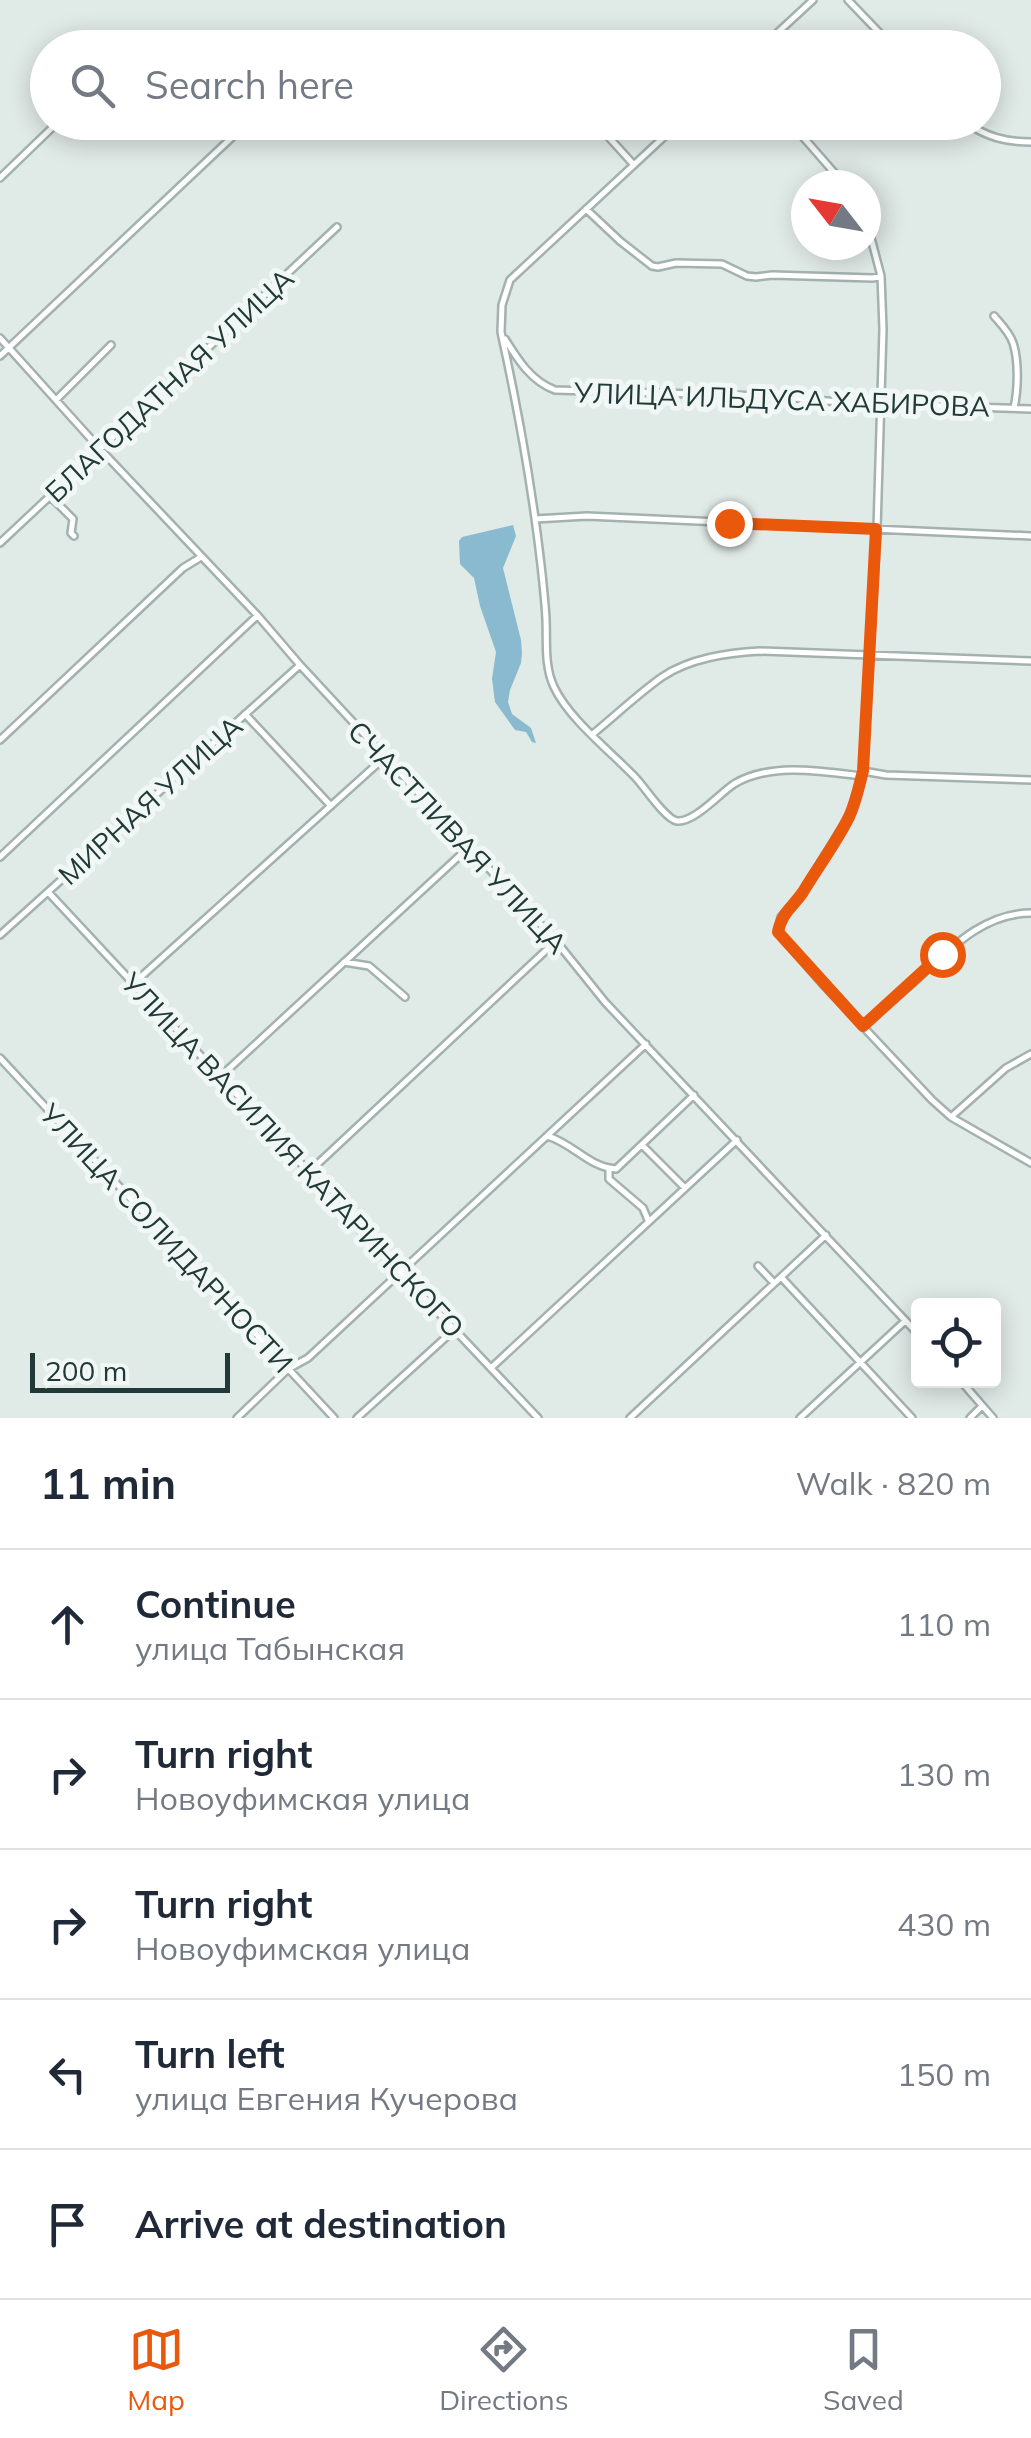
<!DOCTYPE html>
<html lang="en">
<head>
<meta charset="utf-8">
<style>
	:root { --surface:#fff; --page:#f6f6f7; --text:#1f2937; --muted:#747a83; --line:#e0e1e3; --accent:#ea580c }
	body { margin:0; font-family:Mulish,sans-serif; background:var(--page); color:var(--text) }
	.controls { position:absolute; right:30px; bottom:30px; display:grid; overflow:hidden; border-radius:10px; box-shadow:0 5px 25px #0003 }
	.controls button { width:90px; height:90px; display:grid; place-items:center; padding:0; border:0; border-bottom:2px solid var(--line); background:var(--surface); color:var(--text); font:50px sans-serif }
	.compass { position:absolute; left:791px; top:170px; width:90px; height:90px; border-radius:50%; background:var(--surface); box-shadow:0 5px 25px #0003; rotate:301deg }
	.scale { position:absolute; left:30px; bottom:25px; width:200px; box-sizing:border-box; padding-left:10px; border:5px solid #213a37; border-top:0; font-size:28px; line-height:35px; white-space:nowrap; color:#213a37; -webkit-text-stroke:8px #f0f7f5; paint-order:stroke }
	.stop { position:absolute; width:30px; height:30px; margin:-22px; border:8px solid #ea580c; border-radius:50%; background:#fff }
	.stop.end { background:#ea580c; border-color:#fff; box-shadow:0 2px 10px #0008 }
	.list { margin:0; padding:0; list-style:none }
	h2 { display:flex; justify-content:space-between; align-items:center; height:130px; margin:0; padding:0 40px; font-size:42px }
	h2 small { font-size:32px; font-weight:400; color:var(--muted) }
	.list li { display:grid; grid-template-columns:65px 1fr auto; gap:30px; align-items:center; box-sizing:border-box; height:150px; padding:0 40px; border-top:2px solid var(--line) }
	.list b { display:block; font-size:38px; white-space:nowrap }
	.list p { margin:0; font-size:32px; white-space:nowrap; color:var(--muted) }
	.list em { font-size:32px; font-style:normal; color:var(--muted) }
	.icon { flex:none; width:55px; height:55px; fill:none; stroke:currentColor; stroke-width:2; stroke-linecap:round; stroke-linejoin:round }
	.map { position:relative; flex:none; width:1031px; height:1418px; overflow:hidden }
	.search { position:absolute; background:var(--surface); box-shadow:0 5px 25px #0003; left:30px; right:30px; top:30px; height:110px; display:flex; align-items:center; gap:25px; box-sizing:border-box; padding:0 35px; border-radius:55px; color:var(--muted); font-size:38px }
	.sheet { height:880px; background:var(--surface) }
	nav { display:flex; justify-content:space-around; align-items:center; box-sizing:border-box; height:140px; border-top:2px solid var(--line); background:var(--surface); font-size:28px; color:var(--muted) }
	nav a { display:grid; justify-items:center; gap:5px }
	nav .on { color:var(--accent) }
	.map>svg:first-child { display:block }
</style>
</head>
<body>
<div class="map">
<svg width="1031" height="1418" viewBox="0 0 1031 1418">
	<rect width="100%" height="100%" fill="#e0eae7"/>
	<path fill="#89bacf" d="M513,525L516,536L503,568L521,640L522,653L521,663L510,690L508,702L512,714L531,728L536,743L532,742L526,732L515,730L495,702L492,679L496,652L480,606L474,578L460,564L459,541L462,537Z"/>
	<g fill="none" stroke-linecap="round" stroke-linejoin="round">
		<g stroke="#a3b2af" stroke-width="10">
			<path id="street" d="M848,0L894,48
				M761,48L813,0
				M595,122L634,165
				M680,122L510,280L502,305L501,332C518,409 532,487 541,565C543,583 545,601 546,619C547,641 544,666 554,687C569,719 610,751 635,777C644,786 665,819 677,821C694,823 720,793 734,784C770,762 822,771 861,776
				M790,122L845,185
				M965,122C987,137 1005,142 1031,142
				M0,178L58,122
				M586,209L620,241L652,266L658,267L676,263L722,264L747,276L756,277L772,275L873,278L881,276
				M866,219L881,276L883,329L877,529L863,771L850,815L798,899L781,917L778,932L822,983L932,1100L951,1117L1031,1163
				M994,316C1001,324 1010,333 1013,343C1019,361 1018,390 1014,408
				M0,338L100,449L258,616L300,665L556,941L605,1002L918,1334
				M505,339C518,360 531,381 555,390L765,396L852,403L1031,409
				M0,356L245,125
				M56,400L111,345
				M50,496L73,519L71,533L74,536
				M535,519L587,516L1031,536
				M0,543L337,227
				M245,714L331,806
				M594,733C616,715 638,694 662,677C690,658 727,653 760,651L1031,661
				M0,740L183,568L201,557
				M863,771L886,775L1031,780
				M0,857L257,616
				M48,892L309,1172L332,1200L538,1418
				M0,935L300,665
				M344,962L369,966L405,997
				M133,984L385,757
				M863,1026C881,1010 899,995 917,979C950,949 983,913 1031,913
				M0,1058L334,1418
				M221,1076L468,848
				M951,1117L1006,1068L1031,1054
				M547,1136C573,1143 588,1167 616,1169L694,1095
				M642,1145L685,1188
				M609,1169V1179L643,1208L648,1220
				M309,1172L555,942
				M758,1266L774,1283
				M781,1277L912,1418
				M491,1368L737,1140
				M960,1380L993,1418
				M237,1418L288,1369L308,1358L646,1044
				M357,1418L455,1329
				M630,1418L826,1235
				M800,1418L905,1321
				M970,1418L982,1406"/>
		</g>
		<use href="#street" stroke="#fff" stroke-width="5"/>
	</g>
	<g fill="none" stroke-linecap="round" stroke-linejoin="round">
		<path stroke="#ea580c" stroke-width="12" d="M729,523L876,529L863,771C859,786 856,802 849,817C836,843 818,867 803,892C792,908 782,912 778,932L863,1026L942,954"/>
	</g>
	<g text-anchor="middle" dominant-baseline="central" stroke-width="10" stroke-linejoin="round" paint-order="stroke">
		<g font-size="28" fill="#213a37" stroke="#f0f7f5">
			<text transform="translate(169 385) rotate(-43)">БЛАГОДАТНАЯ УЛИЦА</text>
			<text transform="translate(782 399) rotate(2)">УЛИЦА ИЛЬДУСА ХАБИРОВА</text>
			<text transform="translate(150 800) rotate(-42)">МИРНАЯ УЛИЦА</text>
			<text transform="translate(458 837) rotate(47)">СЧАСТЛИВАЯ УЛИЦА</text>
			<text transform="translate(293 1155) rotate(47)">УЛИЦА ВАСИЛИЯ КАТАРИНСКОГО</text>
			<text transform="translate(167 1238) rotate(47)">УЛИЦА СОЛИДАРНОСТИ</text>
		</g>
	</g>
</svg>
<div class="controls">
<button><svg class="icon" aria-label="locate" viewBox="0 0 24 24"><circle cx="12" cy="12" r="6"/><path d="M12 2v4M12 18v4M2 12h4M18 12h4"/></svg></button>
</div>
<svg class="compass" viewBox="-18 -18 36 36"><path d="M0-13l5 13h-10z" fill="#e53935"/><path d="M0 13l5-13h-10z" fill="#747a83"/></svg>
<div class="scale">200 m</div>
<div class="stop" style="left:942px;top:954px"></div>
<div class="stop end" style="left:729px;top:523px"></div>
<div class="search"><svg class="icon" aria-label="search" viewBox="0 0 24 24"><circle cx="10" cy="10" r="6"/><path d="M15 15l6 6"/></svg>Search here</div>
</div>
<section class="sheet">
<h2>11 min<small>Walk · 820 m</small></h2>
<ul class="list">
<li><svg class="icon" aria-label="ahead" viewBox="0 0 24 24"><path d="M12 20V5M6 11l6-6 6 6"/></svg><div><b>Continue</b><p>улица Табынская</p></div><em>110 m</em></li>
<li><svg class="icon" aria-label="right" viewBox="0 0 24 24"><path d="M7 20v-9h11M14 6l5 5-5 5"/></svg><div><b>Turn right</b><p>Новоуфимская улица</p></div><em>130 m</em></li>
<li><svg class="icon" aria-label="right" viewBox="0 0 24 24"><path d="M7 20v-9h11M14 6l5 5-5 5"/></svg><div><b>Turn right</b><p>Новоуфимская улица</p></div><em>430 m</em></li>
<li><svg class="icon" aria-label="left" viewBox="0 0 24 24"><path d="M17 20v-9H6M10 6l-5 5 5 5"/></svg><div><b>Turn left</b><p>улица Евгения Кучерова</p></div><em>150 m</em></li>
<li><svg class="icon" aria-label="arrive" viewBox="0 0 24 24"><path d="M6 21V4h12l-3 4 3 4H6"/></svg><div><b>Arrive at destination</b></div></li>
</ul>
</section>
<nav>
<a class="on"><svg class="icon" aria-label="map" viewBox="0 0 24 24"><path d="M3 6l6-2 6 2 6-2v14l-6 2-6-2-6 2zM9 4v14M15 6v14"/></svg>Map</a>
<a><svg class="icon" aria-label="directions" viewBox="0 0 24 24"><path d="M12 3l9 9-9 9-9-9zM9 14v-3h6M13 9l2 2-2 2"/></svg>Directions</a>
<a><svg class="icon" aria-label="saved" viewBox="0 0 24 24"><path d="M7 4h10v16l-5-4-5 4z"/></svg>Saved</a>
</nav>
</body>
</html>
